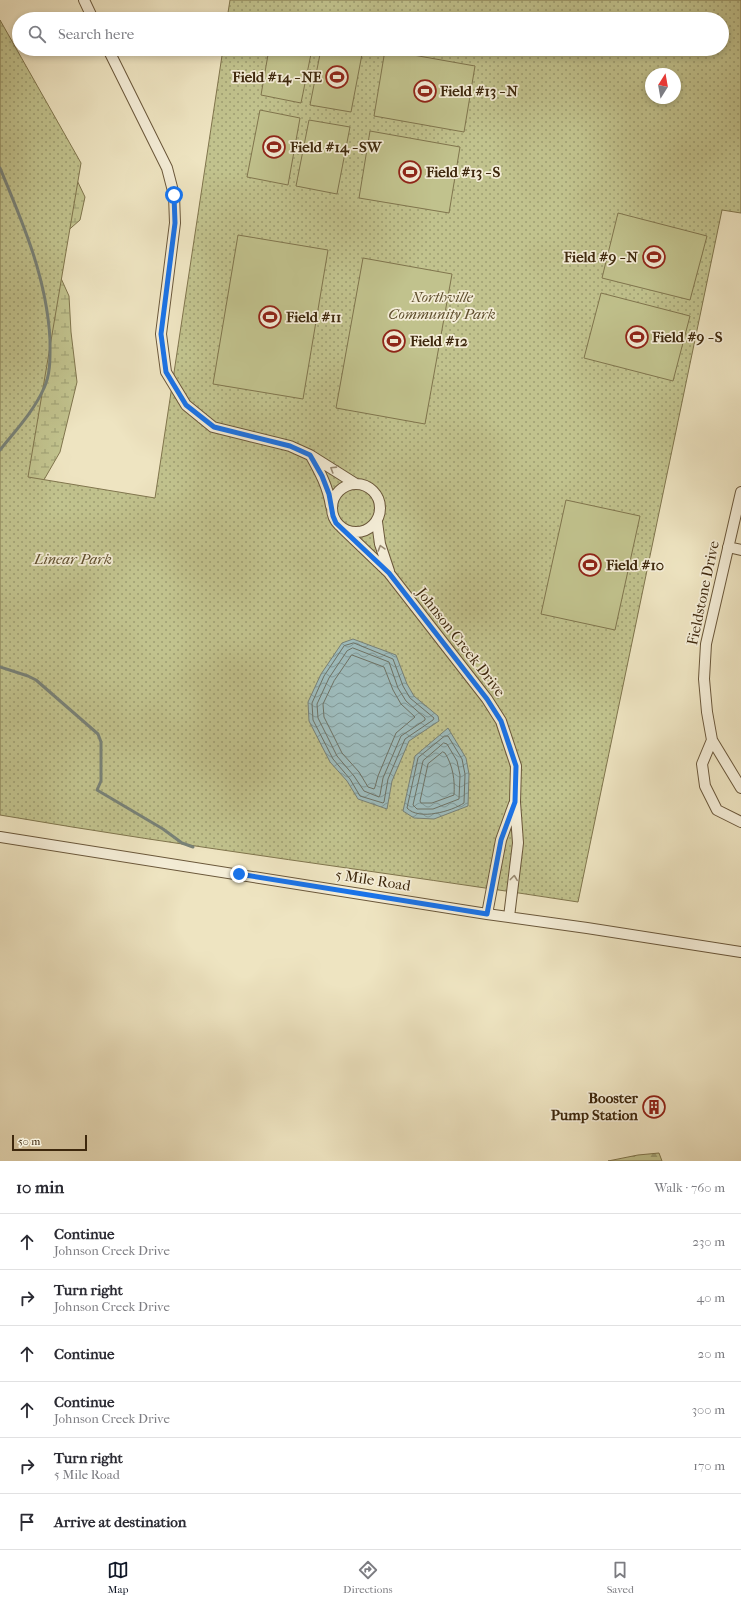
<!DOCTYPE html>
<html lang="en">
<head>
<meta charset="utf-8">
<style>
	:root { --surface:#fff; --page:#f2f2f3; --text:#2b2b33; --muted:#7c7c81; --line:#e1e1e2; --accent:#111827 }
	body { margin:0; font-family:"IM FELL French Canon",serif; background:var(--page); color:var(--text) }
	.compass { position:absolute; left:645px; top:68px; width:36px; height:36px; border-radius:50%; background:var(--surface); box-shadow:0 2px 6px #0003; rotate:11deg }
	.scale { position:absolute; left:12px; bottom:10px; width:75px; box-sizing:border-box; padding-left:4px; border:2px solid #3e280d; border-top:0; font-size:11px; line-height:14px; white-space:nowrap; color:#3e280d; -webkit-text-stroke:3px #f4edd7; paint-order:stroke }
	.stop { position:absolute; width:12px; height:12px; margin:-9px; border:3px solid #1a73e8; border-radius:50%; background:#fff }
	.stop.end { background:#1a73e8; border-color:#fff; box-shadow:0 1px 4px #0008 }
	.list { margin:0; padding:0; list-style:none }
	h2 { display:flex; justify-content:space-between; align-items:center; height:52px; margin:0; padding:0 16px; font-size:17px }
	h2 small { font-size:13px; font-weight:400; color:var(--muted) }
	.list li { display:grid; grid-template-columns:26px 1fr auto; gap:12px; align-items:center; box-sizing:border-box; height:56px; padding:0 16px; border-top:1px solid var(--line) }
	.list b { display:block; font-size:15px; white-space:nowrap }
	.list p { margin:0; font-size:13px; white-space:nowrap; color:var(--muted) }
	.list em { font-size:13px; font-style:normal; color:var(--muted) }
	.icon { flex:none; width:22px; height:22px; fill:none; stroke:currentColor; stroke-width:2; stroke-linecap:round; stroke-linejoin:round }
	.map { position:relative; flex:none; width:741px; height:1161px; overflow:hidden }
	.search { position:absolute; background:var(--surface); box-shadow:0 2px 6px #0003; left:12px; right:12px; top:12px; height:44px; display:flex; align-items:center; gap:10px; box-sizing:border-box; padding:0 14px; border-radius:22px; color:var(--muted); font-size:15px }
	.sheet { height:388px; background:var(--surface) }
	nav { display:flex; justify-content:space-around; align-items:center; box-sizing:border-box; height:56px; border-top:1px solid var(--line); background:var(--surface); font-size:11px; color:var(--muted) }
	nav a { display:grid; justify-items:center; gap:2px }
	nav .on { color:var(--accent) }
	.map>svg:first-child { display:block }
</style>
</head>
<body>
<div class="map">
<svg width="741" height="1161" viewBox="0 0 741 1161">
	<defs>
		<pattern id="forest-firs" width="22" height="20" patternUnits="userSpaceOnUse"><rect width="22" height="20" fill="#c1c28d"/><path d="M5 1l3.5 6h-7zM16 11l3.5 6h-7z" fill="#9e9e72"/></pattern>
		<pattern id="wetland-marsh" width="20" height="14" patternUnits="userSpaceOnUse"><rect width="20" height="14" fill="#c1c28d"/><path d="M1 5h8M5 5V1M11 12h8M15 12V8" fill="none" stroke="#9e9e72"/></pattern>
		<pattern id="park-dots" width="8" height="8" patternUnits="userSpaceOnUse"><rect width="8" height="8" fill="#c1c28d"/><path d="M2 2h.1M6 6h.1" fill="none" stroke="#9e9e72" stroke-width="1.8" stroke-linecap="round"/></pattern>
		<pattern id="water-waves" width="16" height="10" patternUnits="userSpaceOnUse"><rect width="16" height="10" fill="#9ebcbd"/><path d="M0 5q4-4 8 0t8 0" fill="none" stroke="#829998"/></pattern>
	</defs>
	<rect width="100%" height="100%" fill="#eee4c1"/>
	<filter id="stains"><feTurbulence type="fractalNoise" baseFrequency=".005" numOctaves="4"/><feColorMatrix values="0 0 0 0 .2 0 0 0 0 .09 0 0 0 0 .02 0 0 0 .5 -.17"/></filter>
	<radialGradient id="worn" r=".72"><stop offset=".6" stop-color="#630" stop-opacity="0"/><stop offset="1" stop-color="#630" stop-opacity=".3"/></radialGradient>
	<path fill="url(#forest-firs)" stroke="#80754d" d="M659,1153L662,1161H608L638,1155Z"/>
	<path fill="url(#wetland-marsh)" stroke="#80754d" d="M0,59L64,153L85,197L80,220L56,241L55,265L69,296L71,332L77,382L60,452L30,504L0,526Z"/>
	<path fill="url(#park-dots)" stroke="#80754d" fill-rule="evenodd" d="M230,0H741V213L722,210L578,902C385,872 192,848 0,815V20L81,163L28,477L155,498L223,49H722V19H227ZM651,74H675V98H651Z"/>
	<path fill="#c1c28d" stroke="#80754d" d="M269,49H312L301,103L261,95Z
		M321,49H363L351,112L310,105Z
		M385,50L475,66L464,132L374,116Z
		M260,110L300,118L288,185L247,177Z
		M309,120L350,127L337,194L296,186Z
		M370,131L460,147L449,213L359,198Z
		M618,213L707,236L690,300L602,278Z
		M238,235L328,250L303,399L213,384Z
		M363,258L452,274L425,424L336,408Z
		M601,293L690,316L673,381L584,358Z
		M566,500L640,516L615,630L541,614Z"/>
	<path fill="url(#water-waves)" stroke="#788177" d="M353,639L396,655L407,684L414,696L438,716L439,721L409,741L392,781L387,809L358,799L347,781L330,762L309,721L308,702L321,674L342,643Z
		M448,728L466,758L469,774L468,806L434,819L414,818L403,811L415,756Z"/>
	<g fill="none" stroke-linecap="round" stroke-linejoin="round">
		<path stroke="#6e7265" stroke-width="1" d="M354,643L393,659L403,686L410,698L434,718L433,720L405,739L388,779L384,802L383,803L360,796L350,779L333,759L313,720L312,703L324,676L344,646Z
			M353,648L389,662L398,688L406,701L425,718V720L401,736L383,778L380,795L379,797L364,791L354,776L337,756L318,718L317,704L329,678L347,651Z
			M352,655L384,667L393,690L401,704L415,717L396,733L378,776L375,787L374,789L368,787L359,772L342,753L324,717L323,704L334,681Z
			M445,736H448L462,759L465,774L464,803C452,811 419,821 407,808L418,758Z
			M444,743L447,744L457,761L460,775L459,799L433,809H417L413,805L423,761Z
			M443,752L445,753C453,766 455,780 454,795L432,803H421L420,801L428,764Z"/>
		<path stroke="#788177" stroke-width="3" d="M0,168C23,223 47,279 50,340C50,356 51,373 44,388C34,411 15,431 0,450
			M0,667L28,676L36,680L98,734L101,742V781L97,790L163,829L182,843L193,847"/>
		<g stroke="#6a573a" stroke-width="12">
			<path id="minor" d="M84,0L93,19
				M108,49L167,168L174,195L175,223L161,334L166,372L186,405L213,427L290,446L310,455L356,484
				M311,456C320,472 328,487 331,506
				M332 508a24 24 0 1 1 48 0a24 24 0 1 1-48 0Z
				M741,492L706,644L704,679L707,712L712,740L741,788
				M377,522L380,544L389,571
				M342,528L389,573L487,699L501,721L516,766L515,802L518,843L509,917
				M728,547L741,550
				M712,740L702,764L705,786L717,810L741,822
				M0,837L487,914L587,928L741,952
				M487,914L501,840L514,804"/>
		</g>
		<use href="#minor" stroke="#f4edd7" stroke-width="10"/>
	</g>
	<defs><path id="oneway-chevron" d="M-2-3.5L2.5 0L-2 3.5" fill="none" stroke-width="1.6" stroke-linecap="round" stroke-linejoin="round"/></defs>
	<g stroke="#998a72">
		<use href="#oneway-chevron" transform="translate(333 469) rotate(-148)"/>
		<use href="#oneway-chevron" transform="translate(381 548) rotate(-106)"/>
		<use href="#oneway-chevron" transform="translate(514 878) rotate(-83)"/>
	</g>
	<g fill="none" stroke-linecap="round" stroke-linejoin="round">
		<path stroke="#1a73e8" stroke-width="5" d="M174,195L175,223L161,334L166,372L186,405L214,427L290,446L310,455L322,476L329,494L333,516L336,523L389,573L487,699L501,721L516,766L515,802L501,840L487,914L239,874"/>
	</g>
	<defs>
		<g id="stadium-ring" transform="scale(1.15)"><circle r="9.5" fill="#f4edd7" stroke="#8f2418" stroke-width="1.5"/><path d="M0-5a6.5 5 0 1 0 0 10a6.5 5 0 1 0 0-10ZM-3.5-1.8h7v3.6h-7Z" fill="#8f2418"/></g>
		<g id="building-ring" transform="scale(1.15)"><circle r="9.5" fill="#f4edd7" stroke="#8f2418" stroke-width="1.5"/><path d="M-4-6H4V6H1V3H-1V6H-4ZM-2.5-4.3h1.7v1.8h-1.7ZM.8-4.3h1.7v1.8H.8ZM-2.5-1h1.7V.8h-1.7ZM.8-1h1.7V.8H.8Z" fill="#8f2418"/></g>
	</defs>
	<g fill-rule="evenodd">
		<use href="#stadium-ring" x="337" y="77"/>
		<use href="#stadium-ring" x="425" y="91"/>
		<use href="#stadium-ring" x="274" y="147"/>
		<use href="#stadium-ring" x="410" y="172"/>
		<use href="#stadium-ring" x="654" y="257"/>
		<use href="#stadium-ring" x="270" y="317"/>
		<use href="#stadium-ring" x="637" y="337"/>
		<use href="#stadium-ring" x="394" y="341"/>
		<use href="#stadium-ring" x="590" y="565"/>
		<use href="#building-ring" x="654" y="1107"/>
	</g>
	<g text-anchor="middle" dominant-baseline="central" stroke-width="3.5" stroke-linejoin="round" paint-order="stroke">
		<g font-size="15" font-weight="bold" fill="#3e280d" stroke="#f4edd7" text-anchor="start">
			<text x="322" y="77" text-anchor="end">Field #14 - NE</text>
			<text x="440" y="91">Field #13 - N</text>
			<text x="290" y="147">Field #14 - SW</text>
			<text x="426" y="172">Field #13 - S</text>
			<text x="638" y="257" text-anchor="end">Field #9 - N</text>
			<text x="286" y="317">Field #11</text>
			<text x="652" y="337">Field #9 - S</text>
			<text x="410" y="341">Field #12</text>
			<text x="606" y="565">Field #10</text>
			<text x="638" y="1098" text-anchor="end">Booster<tspan x="638" dy="17">Pump Station</tspan></text>
		</g>
		<g font-size="15" font-style="italic" fill="#5f4e2d" stroke="#f4edd7">
			<text x="442" y="297">Northville<tspan x="442" dy="17">Community Park</tspan></text>
			<text x="73" y="559">Linear Park</text>
		</g>
		<g font-size="15" fill="#3e280d" stroke="#f4edd7">
			<text transform="translate(703 593) rotate(-78)">Fieldstone Drive</text>
			<text transform="translate(461 642) rotate(52)">Johnson Creek Drive</text>
			<text transform="translate(373 880) rotate(9)">5 Mile Road</text>
		</g>
	</g>
	<rect width="100%" height="100%" filter="url(#stains)"/>
	<rect width="100%" height="100%" fill="url(#worn)"/>
</svg>
<svg class="compass" viewBox="-18 -18 36 36"><path d="M0-13l5 13h-10z" fill="#e53935"/><path d="M0 13l5-13h-10z" fill="#7c7c81"/></svg>
<div class="scale">50 m</div>
<div class="stop" style="left:174px;top:195px"></div>
<div class="stop end" style="left:239px;top:874px"></div>
<div class="search"><svg class="icon" aria-label="search" viewBox="0 0 24 24"><circle cx="10" cy="10" r="6"/><path d="M15 15l6 6"/></svg>Search here</div>
</div>
<section class="sheet">
<h2>10 min<small>Walk · 760 m</small></h2>
<ul class="list">
<li><svg class="icon" aria-label="ahead" viewBox="0 0 24 24"><path d="M12 20V5M6 11l6-6 6 6"/></svg><div><b>Continue</b><p>Johnson Creek Drive</p></div><em>230 m</em></li>
<li><svg class="icon" aria-label="right" viewBox="0 0 24 24"><path d="M7 20v-9h11M14 6l5 5-5 5"/></svg><div><b>Turn right</b><p>Johnson Creek Drive</p></div><em>40 m</em></li>
<li><svg class="icon" aria-label="ahead" viewBox="0 0 24 24"><path d="M12 20V5M6 11l6-6 6 6"/></svg><div><b>Continue</b></div><em>20 m</em></li>
<li><svg class="icon" aria-label="ahead" viewBox="0 0 24 24"><path d="M12 20V5M6 11l6-6 6 6"/></svg><div><b>Continue</b><p>Johnson Creek Drive</p></div><em>300 m</em></li>
<li><svg class="icon" aria-label="right" viewBox="0 0 24 24"><path d="M7 20v-9h11M14 6l5 5-5 5"/></svg><div><b>Turn right</b><p>5 Mile Road</p></div><em>170 m</em></li>
<li><svg class="icon" aria-label="arrive" viewBox="0 0 24 24"><path d="M6 21V4h12l-3 4 3 4H6"/></svg><div><b>Arrive at destination</b></div></li>
</ul>
</section>
<nav>
<a class="on"><svg class="icon" aria-label="map" viewBox="0 0 24 24"><path d="M3 6l6-2 6 2 6-2v14l-6 2-6-2-6 2zM9 4v14M15 6v14"/></svg>Map</a>
<a><svg class="icon" aria-label="directions" viewBox="0 0 24 24"><path d="M12 3l9 9-9 9-9-9zM9 14v-3h6M13 9l2 2-2 2"/></svg>Directions</a>
<a><svg class="icon" aria-label="saved" viewBox="0 0 24 24"><path d="M7 4h10v16l-5-4-5 4z"/></svg>Saved</a>
</nav>
</body>
</html>
